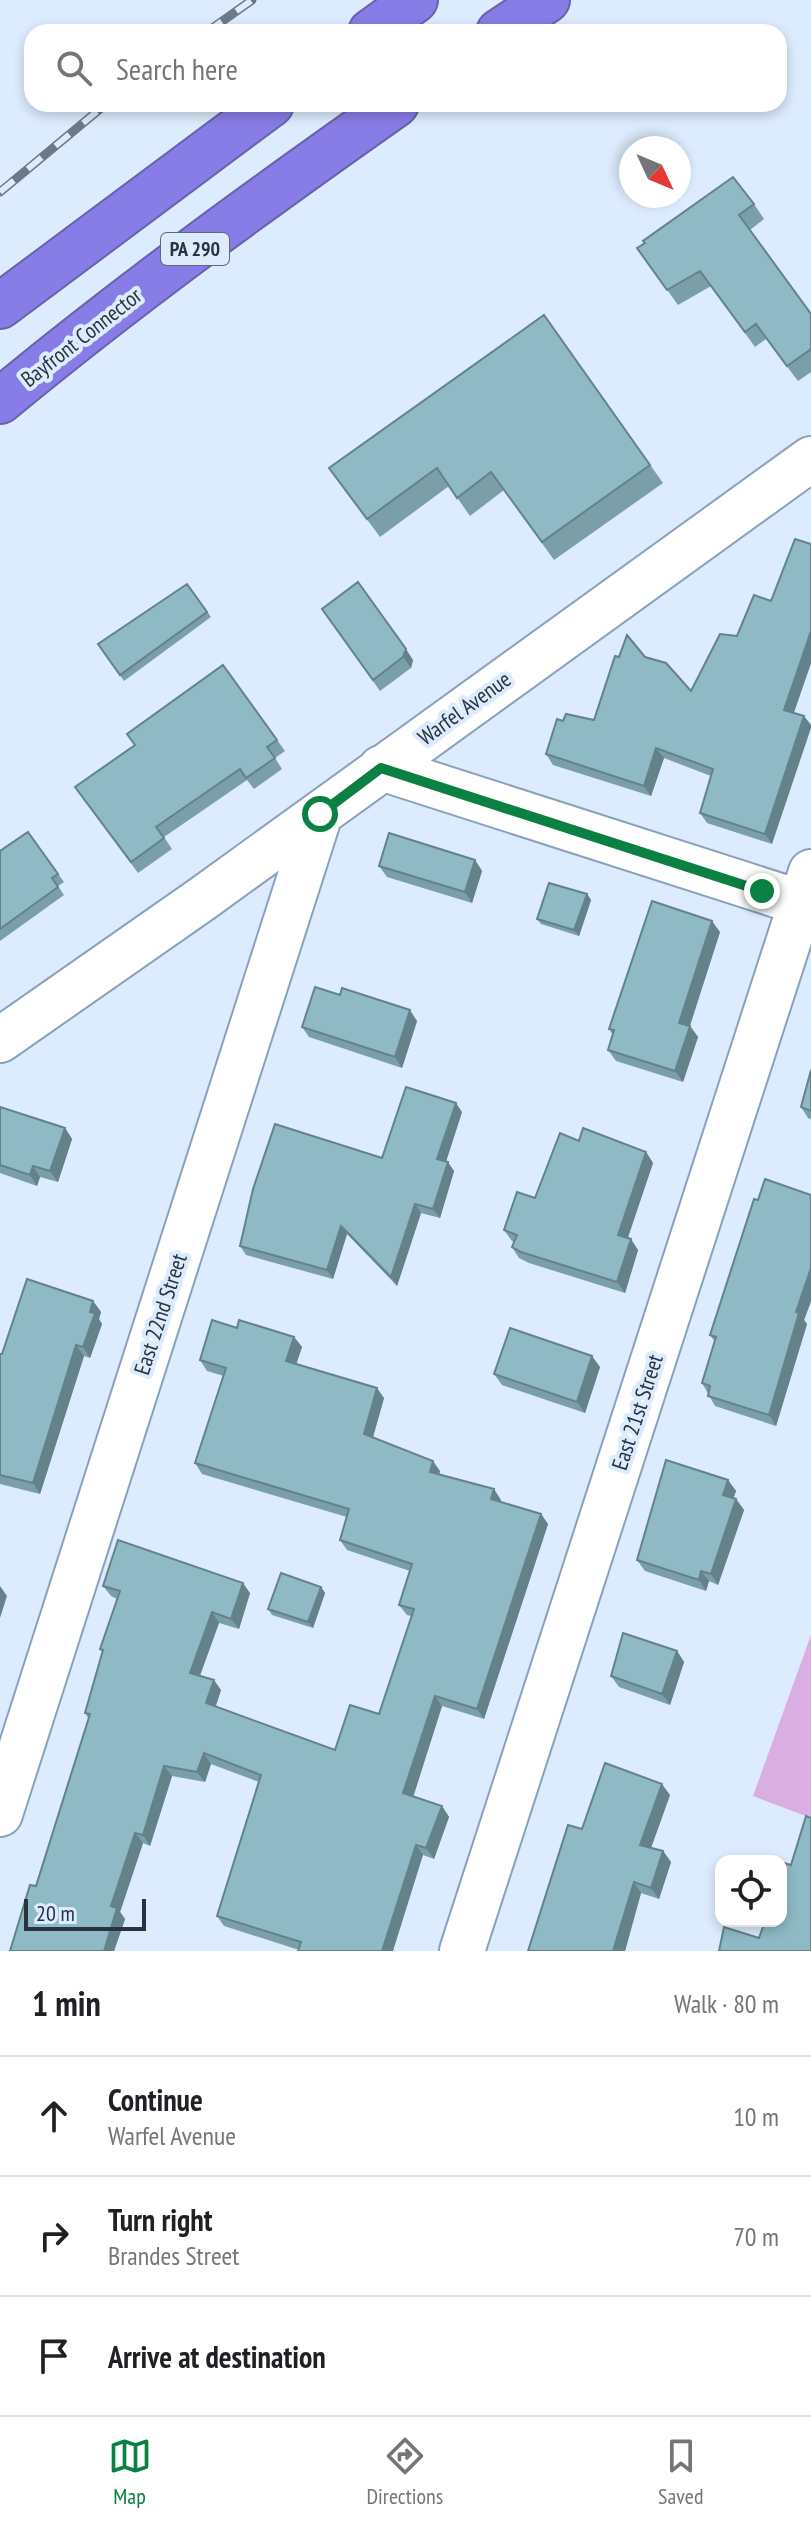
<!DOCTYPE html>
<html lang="en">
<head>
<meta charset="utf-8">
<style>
	:root { --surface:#fff; --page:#f2f2f2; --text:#202124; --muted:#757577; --line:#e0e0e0; --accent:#0b8043 }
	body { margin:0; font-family:"PT Sans Narrow",sans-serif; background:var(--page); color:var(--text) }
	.controls { position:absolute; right:24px; bottom:24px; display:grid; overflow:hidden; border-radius:16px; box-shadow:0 4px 12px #0003 }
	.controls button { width:72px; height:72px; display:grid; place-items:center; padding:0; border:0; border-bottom:2px solid var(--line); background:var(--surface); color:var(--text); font:40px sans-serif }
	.compass { position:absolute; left:619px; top:136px; width:72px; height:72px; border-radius:50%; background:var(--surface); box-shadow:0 4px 12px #0003; rotate:134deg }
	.scale { position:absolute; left:24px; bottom:20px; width:122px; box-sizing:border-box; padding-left:8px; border:4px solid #29333e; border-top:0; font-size:22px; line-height:28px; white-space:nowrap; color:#29333e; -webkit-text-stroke:6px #dcebfd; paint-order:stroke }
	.stop { position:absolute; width:24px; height:24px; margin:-18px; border:6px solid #0b8043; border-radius:50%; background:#fff }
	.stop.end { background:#0b8043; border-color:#fff; box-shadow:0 2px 8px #0008 }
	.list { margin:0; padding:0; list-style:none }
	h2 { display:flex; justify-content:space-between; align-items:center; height:104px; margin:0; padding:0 32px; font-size:34px }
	h2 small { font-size:26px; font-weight:400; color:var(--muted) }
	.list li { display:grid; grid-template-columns:52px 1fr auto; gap:24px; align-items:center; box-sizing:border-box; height:120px; padding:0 32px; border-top:2px solid var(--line) }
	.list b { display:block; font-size:30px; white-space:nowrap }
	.list p { margin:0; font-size:26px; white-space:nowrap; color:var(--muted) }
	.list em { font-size:26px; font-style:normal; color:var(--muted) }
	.icon { flex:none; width:44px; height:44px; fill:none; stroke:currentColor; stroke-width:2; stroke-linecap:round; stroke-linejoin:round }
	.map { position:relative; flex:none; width:811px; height:1951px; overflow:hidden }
	.search { position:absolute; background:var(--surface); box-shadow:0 4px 12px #0003; left:24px; right:24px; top:24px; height:88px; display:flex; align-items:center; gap:20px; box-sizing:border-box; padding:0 28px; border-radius:24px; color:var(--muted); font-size:30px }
	.sheet { height:464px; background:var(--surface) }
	nav { display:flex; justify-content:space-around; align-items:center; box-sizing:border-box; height:112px; border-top:2px solid var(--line); background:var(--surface); font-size:22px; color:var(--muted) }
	nav a { display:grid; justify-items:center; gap:4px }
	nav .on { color:var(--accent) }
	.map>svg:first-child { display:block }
</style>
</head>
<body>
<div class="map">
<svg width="811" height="1951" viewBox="0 0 811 1951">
	<rect width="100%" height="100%" fill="#dcebfd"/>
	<path fill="#d8afe0" d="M811,1635V1818L753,1796Z"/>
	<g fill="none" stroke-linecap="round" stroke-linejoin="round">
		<g stroke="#89a1bc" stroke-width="48">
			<path id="street" d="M381,768L811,906
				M0,1040L202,899L811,459
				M0,1814L320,814
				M462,1951L811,872"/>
		</g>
		<g stroke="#6762ab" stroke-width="48">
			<path id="highway" d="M371,32L415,0
				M499,32L547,0
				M0,306L271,104
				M0,401C127,296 261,199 396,104"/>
		</g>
		<use href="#street" stroke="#fff" stroke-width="44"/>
		<use href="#highway" stroke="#887ce6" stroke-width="44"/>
		<g stroke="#6d7986" stroke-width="9">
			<path id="rail" d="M207,32L252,0
				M0,192L106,104"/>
		</g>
		<use href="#rail" stroke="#dcebfd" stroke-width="6" stroke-dasharray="18" stroke-linecap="butt"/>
	</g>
	<path fill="#7b9fa9" d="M754,204L764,219L750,230L811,314V372L798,381L766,339L755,347L711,286L678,305L637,248Z
		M544,315L663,483L554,560L504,490L470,516L449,486L380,537L329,468Z
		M811,544V663L794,713L772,844L707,823L700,813L711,776L664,758L651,796L553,765L546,754L563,721L594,720L619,657H645L691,691L737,636L771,601Z
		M187,584L211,617L124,681L98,644Z
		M322,609L413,660L411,668L380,691Z
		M223,665L285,751L275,758L282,769L254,789L247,780L164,837L172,849L138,873L75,787L135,746Z
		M28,832L64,882L58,886L64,895L0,941V851Z
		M475,860L482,871L472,903L387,877L379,866Z
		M587,894L591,900L579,936L541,924L537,919Z
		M720,932L690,1026L698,1037L683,1082L616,1061L608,1050L613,1035L609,1029Z
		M340,995L417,1021L402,1068L309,1037L302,1027Z
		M811,1070V1119L808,1118L801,1107Z
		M0,1107L65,1128L72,1139L58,1182L40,1177L37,1186L0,1173Z
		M462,1112L446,1161L454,1171L440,1218L421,1213L397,1286L347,1234L333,1279L246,1255L240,1246L382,1158Z
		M579,1141L646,1152L653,1163L628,1238L638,1250L625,1293L529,1263L519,1258L512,1247L514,1242L512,1241L504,1230L535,1198Z
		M811,1195V1301L804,1320L807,1324L776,1426L715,1406L702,1383L715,1342L710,1335L758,1200Z
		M93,1301L101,1312L99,1319L102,1324L90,1358L84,1356L40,1494L0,1484V1354H2Z
		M237,1328L294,1337L302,1347L296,1363L384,1398L373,1437L440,1471L439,1474L501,1500L500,1502L541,1514L548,1524L484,1719L442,1706L413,1796L442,1806L449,1817L434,1859L423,1855L299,1950L224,1926L217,1916L259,1782L211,1764L205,1782L172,1776L150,1846L143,1843L120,1912L125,1919L114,1951H10L36,1886L89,1719L85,1713L103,1653L100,1649L117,1599L111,1596L103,1586L250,1593L239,1629L219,1623L200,1676L221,1690L216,1706L335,1750L379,1714L411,1616L407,1615L399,1605L410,1571L347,1550L340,1540L347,1517L202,1474L195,1463L224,1376L207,1371L200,1360Z
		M600,1367L585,1413L502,1385L494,1374Z
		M728,1480L736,1491L733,1498L736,1499L744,1510L718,1585L709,1581L706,1591L645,1571L637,1560Z
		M321,1587L325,1593L313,1628L272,1615L268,1609Z
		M677,1651L684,1662L670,1705L619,1687L611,1676Z
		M670,1795L651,1848L663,1851L671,1862L659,1899L641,1893L625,1951H528L582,1829Z"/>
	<path fill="#64828a" d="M811,631V663L791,720L784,710Z
		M406,649L413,660L411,668L403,657Z
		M804,716L811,725V728L772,844L765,834Z
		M656,748L664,758L651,796L644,786Z
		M475,860L482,871L472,903L465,892Z
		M587,894L591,900L579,936L574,930Z
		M712,921L720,932L687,1034L679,1023Z
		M410,1010L417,1021L402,1068L395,1057Z
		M690,1026L698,1037L683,1082L675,1071Z
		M456,1103L462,1112L444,1168L437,1159Z
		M65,1128L72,1139L58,1182L50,1171Z
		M646,1152L653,1163L625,1245L618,1235Z
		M448,1162L454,1171L440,1218L433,1209Z
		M33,1166L40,1177L37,1186L30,1175Z
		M415,1204L421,1213L397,1286L391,1277Z
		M341,1226L347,1234L333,1279L327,1270Z
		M631,1239L638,1250L625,1293L617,1282Z
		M811,1268V1301L804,1320L807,1324L776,1426L769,1415L796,1312Z
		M93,1301L101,1312L99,1319L102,1324L90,1358L83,1347Z
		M294,1337L302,1347L294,1371L286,1361Z
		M76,1345L84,1356L40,1494L33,1483Z
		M592,1356L600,1367L585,1413L577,1402Z
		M377,1388L384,1398L371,1444L364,1434Z
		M433,1461L440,1471L437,1482L430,1472Z
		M728,1480L736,1491L731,1506L723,1495Z
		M494,1489L501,1500L498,1510L491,1499Z
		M736,1499L744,1510L718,1585L711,1574Z
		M541,1514L548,1524L484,1719L477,1709Z
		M701,1571L709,1581L706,1591L699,1580Z
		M243,1583L250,1593L239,1629L231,1619Z
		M0,1586L7,1596L0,1618Z
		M321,1587L325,1593L313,1628L308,1622Z
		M212,1612L219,1623L197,1683L190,1673Z
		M677,1651L684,1662L670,1705L662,1694Z
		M214,1680L221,1690L213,1713L206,1703Z
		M435,1696L442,1706L411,1804L403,1793Z
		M204,1753L211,1764L205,1782L197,1772Z
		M164,1766L172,1776L150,1846L143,1835Z
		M662,1784L670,1795L648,1856L640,1845Z
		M442,1806L449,1817L434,1859L426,1848Z
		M135,1833L143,1843L120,1912L125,1919L114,1951H104L111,1906Z
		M416,1845L423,1855L393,1951H382Z
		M663,1851L671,1862L659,1899L651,1888Z
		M634,1882L641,1893L625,1951H613Z"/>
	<path fill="#8fb9c5" stroke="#64828a" stroke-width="2" d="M733,177L754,204L739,215L811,314V349L787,366L756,324L745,332L700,271L667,290L637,248L645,243L643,241Z
		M544,315L650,465L542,542L491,472L457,498L437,468L367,519L329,468Z
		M795,539L811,544V631L784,710L804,716L765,834L700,813L713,769L656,748L644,786L546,754L557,719L563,721L566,714L594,720L615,656L619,657L627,635L645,657L666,663L691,691L720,634L737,636L754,595L771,601Z
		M358,582L406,649L403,657L373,680L322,609Z
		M187,584L207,612L120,675L98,644Z
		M223,665L277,740L267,747L275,758L246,778L240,769L156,827L164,838L131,862L75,787L135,745L127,734Z
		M28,832L58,874L52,878L58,887L0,929V851Z
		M389,833L475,860L465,892L379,866Z
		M549,883L587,894L574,930L537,919Z
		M652,901L712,921L679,1023L690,1026L675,1071L608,1050L614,1030L609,1029Z
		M315,987L340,995L342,988L410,1010L395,1057L302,1027Z
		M811,1070V1111L801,1107Z
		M406,1087L456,1103L437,1159L448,1162L433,1209L415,1204L391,1277L341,1226L327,1270L240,1246L253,1189L275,1124L382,1158Z
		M0,1107L65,1128L50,1171L33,1166L30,1175L0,1165Z
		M583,1128L646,1152L618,1235L631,1239L617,1282L521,1252L512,1247L517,1235L504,1230L517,1192L535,1198L560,1133L579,1141Z
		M765,1179L811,1195V1268L796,1312L799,1313L769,1415L708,1396L710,1386L702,1383L716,1337L710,1335L754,1199L758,1200Z
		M27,1279L93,1301L90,1312L95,1313L83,1347L76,1345L33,1483L0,1475V1354H2Z
		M212,1320L237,1328L239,1320L294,1337L286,1361L377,1388L364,1434L433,1461L430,1472L494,1489L491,1499L541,1514L477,1709L435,1696L403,1793L442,1806L426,1848L416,1845L382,1951H298L301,1942L217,1916L261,1775L204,1753L197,1772L164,1766L143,1835L135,1833L111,1906L117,1908L104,1951H10L30,1885L36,1886L90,1714L85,1713L103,1650L100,1649L120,1591L103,1586L118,1540L243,1583L231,1619L212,1612L190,1673L214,1680L206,1703L335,1750L350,1705L379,1714L414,1609L399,1605L412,1564L340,1540L349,1509L195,1463L226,1368L200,1360Z
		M510,1328L592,1356L577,1402L494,1374Z
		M666,1460L728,1480L723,1495L736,1499L711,1574L701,1571L699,1580L637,1560Z
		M281,1573L321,1587L308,1622L268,1609Z
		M623,1633L677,1651L662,1694L611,1676Z
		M605,1763L662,1784L640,1845L663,1851L651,1888L634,1882L613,1951H528L568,1825L582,1829Z
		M806,1816L811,1818V1951H719L724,1927L759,1938L765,1921H781V1873L784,1863L791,1865Z"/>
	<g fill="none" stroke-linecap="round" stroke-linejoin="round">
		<path stroke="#0b8043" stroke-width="10" d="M320,814L381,768L762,891"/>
	</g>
	<g text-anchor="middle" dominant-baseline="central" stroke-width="8" stroke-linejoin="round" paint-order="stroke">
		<rect fill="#dcebfd" stroke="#5f6a77" stroke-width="2" x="161" y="233" width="68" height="32" rx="6"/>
		<g font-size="20" font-weight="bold" fill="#29333e">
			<text x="195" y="249">PA 290</text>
		</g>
		<g font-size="22" fill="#29333e" stroke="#dcebfd">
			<text transform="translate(81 337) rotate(-38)">Bayfront Connector</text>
			<text transform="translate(464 708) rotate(-36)">Warfel Avenue</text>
			<text transform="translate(160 1314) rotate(-72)">East 22nd Street</text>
			<text transform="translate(637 1412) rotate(-72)">East 21st Street</text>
		</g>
	</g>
</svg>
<div class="controls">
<button><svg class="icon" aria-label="locate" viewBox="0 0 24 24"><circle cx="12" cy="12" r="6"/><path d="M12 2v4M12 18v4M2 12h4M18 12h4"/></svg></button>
</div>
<svg class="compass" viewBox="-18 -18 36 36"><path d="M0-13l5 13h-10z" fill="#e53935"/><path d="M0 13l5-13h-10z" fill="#757577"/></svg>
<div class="scale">20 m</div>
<div class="stop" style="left:320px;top:814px"></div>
<div class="stop end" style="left:762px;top:891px"></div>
<div class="search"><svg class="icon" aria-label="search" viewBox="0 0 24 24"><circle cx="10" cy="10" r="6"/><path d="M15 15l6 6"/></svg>Search here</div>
</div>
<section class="sheet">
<h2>1 min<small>Walk · 80 m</small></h2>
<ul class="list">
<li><svg class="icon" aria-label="ahead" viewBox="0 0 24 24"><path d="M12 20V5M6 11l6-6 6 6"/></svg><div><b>Continue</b><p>Warfel Avenue</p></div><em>10 m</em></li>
<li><svg class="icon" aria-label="right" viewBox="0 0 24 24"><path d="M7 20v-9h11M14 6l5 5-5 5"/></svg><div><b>Turn right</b><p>Brandes Street</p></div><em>70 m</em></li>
<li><svg class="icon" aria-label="arrive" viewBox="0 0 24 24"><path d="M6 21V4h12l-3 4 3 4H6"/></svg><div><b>Arrive at destination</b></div></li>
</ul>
</section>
<nav>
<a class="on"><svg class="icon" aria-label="map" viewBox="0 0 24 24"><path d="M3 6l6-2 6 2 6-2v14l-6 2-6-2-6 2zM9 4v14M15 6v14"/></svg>Map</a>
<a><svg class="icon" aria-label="directions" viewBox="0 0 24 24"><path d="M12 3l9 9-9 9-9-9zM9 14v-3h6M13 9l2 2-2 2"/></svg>Directions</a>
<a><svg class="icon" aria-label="saved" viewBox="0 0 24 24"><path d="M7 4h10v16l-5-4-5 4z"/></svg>Saved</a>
</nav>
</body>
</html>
